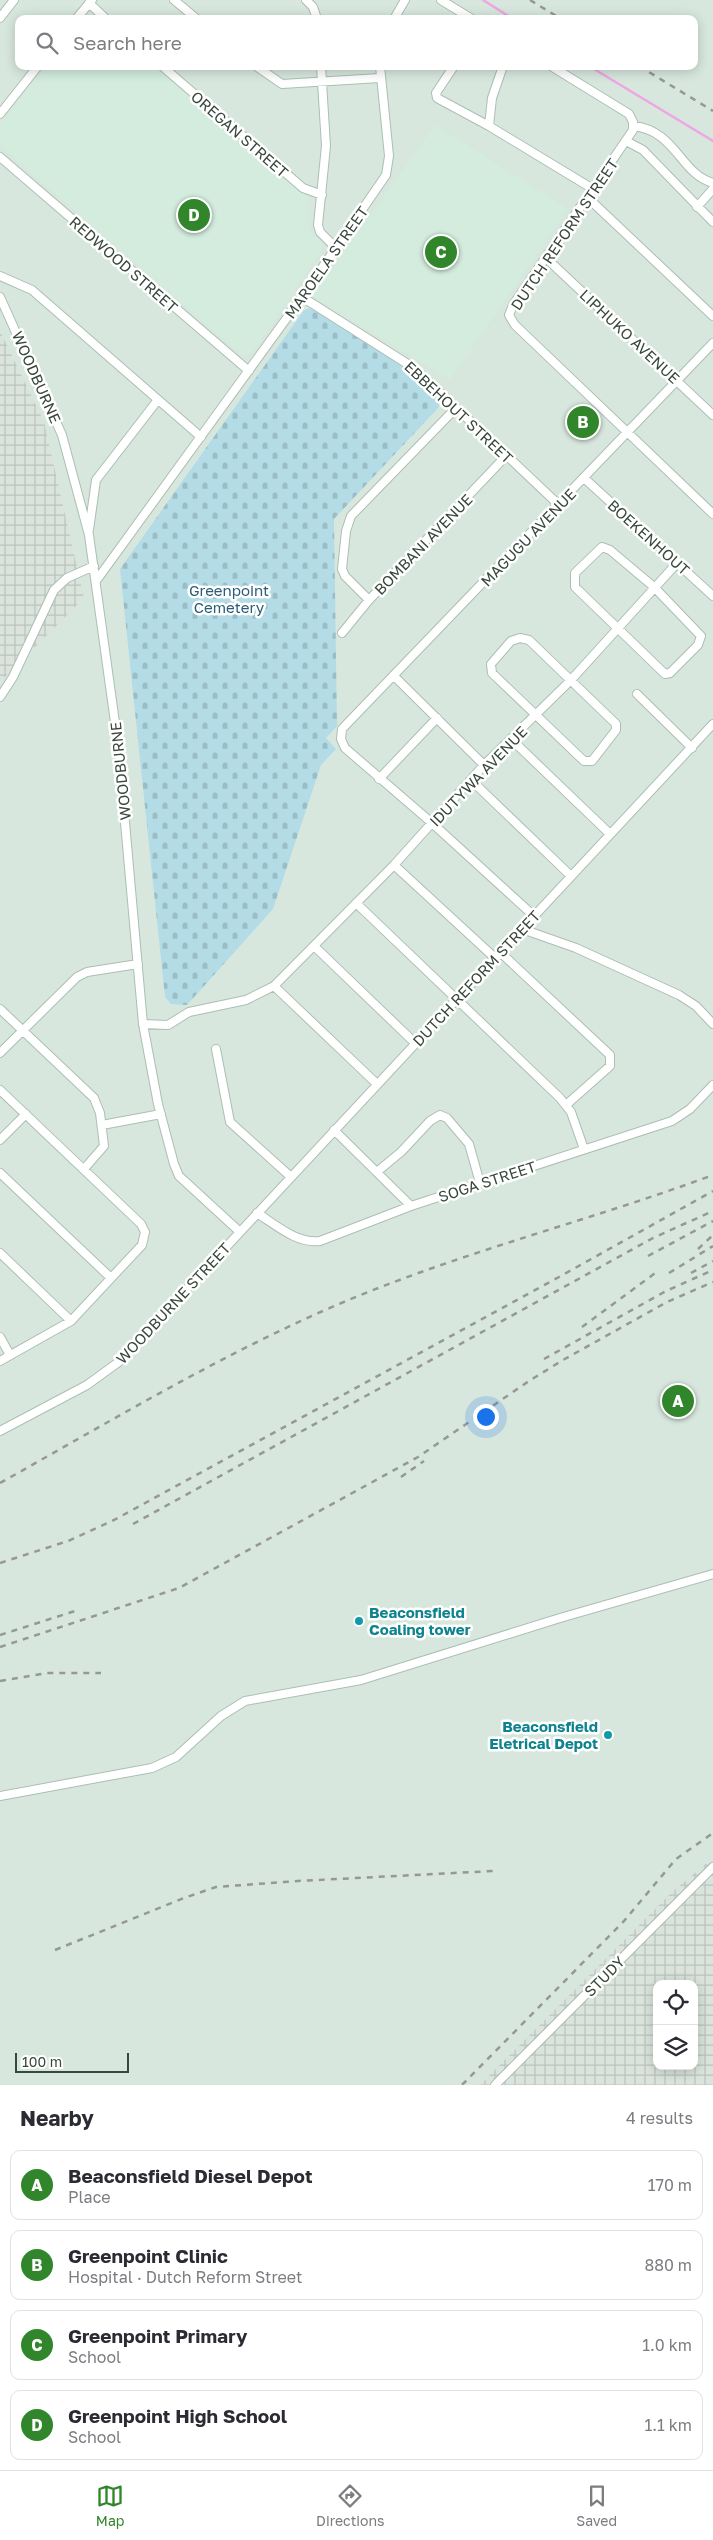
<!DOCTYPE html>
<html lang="en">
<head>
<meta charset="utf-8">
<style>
	:root { --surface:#fff; --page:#f2f2f3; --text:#2b2b33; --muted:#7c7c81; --line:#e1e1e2; --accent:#31852b }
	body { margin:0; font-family:"Golos Text",sans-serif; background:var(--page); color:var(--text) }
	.controls { position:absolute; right:15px; bottom:15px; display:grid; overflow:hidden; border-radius:10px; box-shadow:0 2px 12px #0003 }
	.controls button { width:45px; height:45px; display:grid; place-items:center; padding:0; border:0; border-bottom:1px solid var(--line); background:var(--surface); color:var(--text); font:25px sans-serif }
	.scale { position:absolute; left:15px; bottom:12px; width:114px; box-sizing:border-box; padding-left:5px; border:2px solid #37473c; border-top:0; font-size:14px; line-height:18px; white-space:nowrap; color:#37473c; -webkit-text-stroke:4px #fff; paint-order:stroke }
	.you { position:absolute; left:485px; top:1416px; width:18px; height:18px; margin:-12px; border:4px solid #fff; border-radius:50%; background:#1a73e8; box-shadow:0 0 0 8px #1a73e833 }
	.badge { display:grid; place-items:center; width:32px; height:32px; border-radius:50%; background:var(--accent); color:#fff; font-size:16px; font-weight:700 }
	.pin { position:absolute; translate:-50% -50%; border:2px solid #fff; box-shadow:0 1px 5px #0006 }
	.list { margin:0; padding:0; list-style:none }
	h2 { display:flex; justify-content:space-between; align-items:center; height:65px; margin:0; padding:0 20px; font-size:21px }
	h2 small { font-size:16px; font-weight:400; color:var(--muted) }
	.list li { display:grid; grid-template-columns:32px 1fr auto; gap:15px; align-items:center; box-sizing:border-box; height:70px; margin:0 10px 10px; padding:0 10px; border:1px solid var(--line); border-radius:10px }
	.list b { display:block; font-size:19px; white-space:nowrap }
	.list p { margin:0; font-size:16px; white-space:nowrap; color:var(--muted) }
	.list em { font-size:16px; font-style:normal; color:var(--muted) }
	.icon { flex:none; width:28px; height:28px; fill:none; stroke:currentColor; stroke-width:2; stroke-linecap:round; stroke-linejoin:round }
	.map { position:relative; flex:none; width:713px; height:2085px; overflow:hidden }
	.search { position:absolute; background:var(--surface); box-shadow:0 2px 12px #0003; left:15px; right:15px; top:15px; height:55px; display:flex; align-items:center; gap:12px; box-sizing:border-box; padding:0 18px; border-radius:10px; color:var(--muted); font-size:19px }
	.sheet { height:385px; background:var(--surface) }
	nav { display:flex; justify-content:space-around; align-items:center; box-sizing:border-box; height:70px; border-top:1px solid var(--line); background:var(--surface); font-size:14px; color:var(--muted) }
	nav a { display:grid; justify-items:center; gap:2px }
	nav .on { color:var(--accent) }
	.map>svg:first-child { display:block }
</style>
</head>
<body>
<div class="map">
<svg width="713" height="2085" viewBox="0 0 713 2085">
	<defs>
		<pattern id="industrial-grid" width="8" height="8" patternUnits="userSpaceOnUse" patternTransform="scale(1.25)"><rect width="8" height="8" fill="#dae3dc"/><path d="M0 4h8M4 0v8" fill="none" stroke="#bcc4be"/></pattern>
		<pattern id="cemetery-stones" width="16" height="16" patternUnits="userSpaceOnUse" patternTransform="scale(1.25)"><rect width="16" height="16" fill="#b3dce6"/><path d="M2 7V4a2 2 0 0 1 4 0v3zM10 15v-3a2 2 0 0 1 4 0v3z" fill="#9bbec6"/></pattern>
	</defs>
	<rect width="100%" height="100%" fill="#e8f3ed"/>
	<path fill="#d7e7de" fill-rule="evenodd" d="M0,0H713V2085H0ZM19,19H694V66H19ZM657,1984H694V2066H657Z"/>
	<path fill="url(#industrial-grid)" fill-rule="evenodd" d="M0,331L44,422L84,598L0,682Z
		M713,1858V2085H480L672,1892ZM657,1984H694V2066H657Z"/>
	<path fill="#d3ecde" d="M47,66H156L308,197L309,232L322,242V250L252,353L242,355L0,146V124Z
		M435,125L568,209L450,380L312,296Z"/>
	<path fill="url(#cemetery-stones)" d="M311,308L400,362L439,399V407L334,519L337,726L326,738L336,749L321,765L273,909L187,1005L171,1004L165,997L120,569L304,310Z"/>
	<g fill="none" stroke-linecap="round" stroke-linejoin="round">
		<path stroke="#eea7e3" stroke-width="2.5" d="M483,0L513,19
			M589,66L713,141"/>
		<g stroke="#abbfb2" stroke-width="10">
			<path id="minor" d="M174,0L197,19
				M306,0L313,7L317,19
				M441,0L472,19
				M89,3L106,19
				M0,18L14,0
				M76,19L92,0
				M394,19L405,0
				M162,66L303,188L322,195
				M256,66L282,84L380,78
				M321,66L326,146L318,225L320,232L336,248
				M454,66L436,93L437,98L489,126L593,189
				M551,66L629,114L633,122V130L513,305L509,315L515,325L713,514
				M0,114L38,66
				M489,126L492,98L503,66
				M633,126C676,130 680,174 713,183
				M626,141L643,150L713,222
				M0,157L249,371
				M588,198L713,316
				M697,207L713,189
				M546,258L713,415
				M0,276L32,290L201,437
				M0,297L62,435L89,535L118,744L143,1024L158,1104L174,1164L179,1176L240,1232
				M302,297L414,368L559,505
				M584,478L713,596
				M89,530L96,480L157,401
				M602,547L610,550L654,587L701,636L698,645L670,673L665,674L575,587V573Z
				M96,581L302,297L386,175L389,156L380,66
				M369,600L345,576L342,569L346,531L351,516L455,409
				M342,633L369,600L506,456
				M520,638L529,640L616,724V730L592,761H584L492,673L491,664L511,641Z
				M395,677L484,765
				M637,694L692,748
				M0,697L13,677L54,590L67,578L94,566
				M511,739L610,834
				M379,779L437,718
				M471,780L571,876
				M394,865L495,958
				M356,903L560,1098L571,1112L584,1149
				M534,916L432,823L345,748L341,739L342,729L713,343
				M522,929L576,948L679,995L696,1006L713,1024
				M314,946L415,1043
				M500,952L610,1055V1066L566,1105
				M274,986L377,1084
				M0,1009L94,1098L100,1113L104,1146L84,1169
				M143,1024L168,1025L189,1012L246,1000L274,986L394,865L484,765L571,680L678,562
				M216,1049L230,1122L291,1177
				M0,1053L77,977L87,972L138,964
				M0,1090L141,1224L145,1232L142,1245L71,1321L0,1361
				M102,1125L161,1114
				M334,1130L411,1206
				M0,1140L26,1114
				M378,1171L401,1152L430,1121L440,1115L447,1118L469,1144L480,1183
				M0,1173L111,1278
				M257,1213C276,1225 297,1244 320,1241L411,1206L672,1121L690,1109L713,1085
				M0,1253L71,1321
				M0,1337L10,1355
				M0,1431L87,1385L120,1361L713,724
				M0,1796L152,1768L176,1757L221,1716L245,1701L361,1680L560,1618L713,1574
				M495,2085L713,1867"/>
		</g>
		<use href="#minor" stroke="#fff" stroke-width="8"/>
		<path stroke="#979797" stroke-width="2.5" stroke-dasharray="6 6" stroke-linecap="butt" d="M530,0L561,19
			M639,66L713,111
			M698,1249L713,1235
			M648,1256L713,1221
			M669,1273L713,1246
			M691,1273L713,1261
			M582,1327L658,1271
			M544,1359L666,1291L713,1270
			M401,1477L424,1461
			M0,1483C111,1421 222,1354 339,1304C461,1252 589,1221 713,1175
			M133,1524L653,1238L713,1211
			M0,1563L68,1541L114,1520L559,1277L713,1191
			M0,1635L75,1611
			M0,1647L179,1588L418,1457L529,1381L563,1360L667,1302L713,1282
			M0,1681L47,1673H101
			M55,1950L184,1898L216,1887L298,1881L493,1871
			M462,2085L624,1921L676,1859L713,1833"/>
	</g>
	<g fill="#0f9aa8" stroke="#fff" stroke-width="2">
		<circle cx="359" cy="1621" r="5"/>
		<circle cx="608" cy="1735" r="5"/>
	</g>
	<g text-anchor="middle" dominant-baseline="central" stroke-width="5" stroke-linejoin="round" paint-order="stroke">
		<g font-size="15" fill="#37473c" stroke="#fff">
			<text transform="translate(240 134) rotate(41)">OREGAN STREET</text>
			<text transform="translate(564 234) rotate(-56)">DUTCH REFORM STREET</text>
			<text transform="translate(326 262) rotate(-55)">MAROELA STREET</text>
			<text transform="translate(124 264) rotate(41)">REDWOOD STREET</text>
			<text transform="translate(630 336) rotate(43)">LIPHUKO AVENUE</text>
			<text transform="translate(37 377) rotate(66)">WOODBURNE</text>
			<text transform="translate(459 412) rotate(43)">EBBEHOUT STREET</text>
			<text transform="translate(528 537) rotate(-46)">MAGUGU AVENUE</text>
			<text transform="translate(649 537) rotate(42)">BOEKENHOUT</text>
			<text transform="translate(423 544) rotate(-46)">BOMBANI AVENUE</text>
			<text transform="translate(120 771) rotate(-96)">WOODBURNE</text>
			<text transform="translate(478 776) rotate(-46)">IDUTYWA AVENUE</text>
			<text transform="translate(476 978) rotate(-47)">DUTCH REFORM STREET</text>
			<text transform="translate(487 1181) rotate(-18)">SOGA STREET</text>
			<text transform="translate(173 1303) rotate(-47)">WOODBURNE STREET</text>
			<text transform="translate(604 1976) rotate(-45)">STUDY</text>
		</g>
		<g font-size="15" fill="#2c5c77" stroke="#fff">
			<text x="229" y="590">Greenpoint<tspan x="229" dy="17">Cemetery</tspan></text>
		</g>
		<g font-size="15" font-weight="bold" fill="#0d838f" stroke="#fff" text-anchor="start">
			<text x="369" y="1612">Beaconsfield<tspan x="369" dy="17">Coaling tower</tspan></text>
			<text x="598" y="1726" text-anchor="end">Beaconsfield<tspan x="598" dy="17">Eletrical Depot</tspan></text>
		</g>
	</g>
</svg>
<div class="controls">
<button><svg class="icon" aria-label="locate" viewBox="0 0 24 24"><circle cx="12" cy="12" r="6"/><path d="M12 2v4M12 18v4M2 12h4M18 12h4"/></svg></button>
<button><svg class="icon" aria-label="layers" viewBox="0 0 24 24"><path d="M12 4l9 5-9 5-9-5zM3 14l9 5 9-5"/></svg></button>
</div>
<div class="scale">100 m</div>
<div class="you"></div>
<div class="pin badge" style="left:678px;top:1401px">A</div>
<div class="pin badge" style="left:583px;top:422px">B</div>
<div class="pin badge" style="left:441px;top:252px">C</div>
<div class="pin badge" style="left:194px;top:215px">D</div>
<div class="search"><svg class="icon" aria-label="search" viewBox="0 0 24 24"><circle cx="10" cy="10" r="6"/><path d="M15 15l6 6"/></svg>Search here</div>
</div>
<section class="sheet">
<h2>Nearby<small>4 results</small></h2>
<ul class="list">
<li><span class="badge">A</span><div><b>Beaconsfield Diesel Depot</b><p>Place</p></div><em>170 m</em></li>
<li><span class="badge">B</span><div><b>Greenpoint Clinic</b><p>Hospital · Dutch Reform Street</p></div><em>880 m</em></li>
<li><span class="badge">C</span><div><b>Greenpoint Primary</b><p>School</p></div><em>1.0 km</em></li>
<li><span class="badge">D</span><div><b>Greenpoint High School</b><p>School</p></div><em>1.1 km</em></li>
</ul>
</section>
<nav>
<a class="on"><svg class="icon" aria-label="map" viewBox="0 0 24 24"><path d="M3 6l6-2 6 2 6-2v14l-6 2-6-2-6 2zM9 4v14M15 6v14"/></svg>Map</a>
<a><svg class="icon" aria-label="directions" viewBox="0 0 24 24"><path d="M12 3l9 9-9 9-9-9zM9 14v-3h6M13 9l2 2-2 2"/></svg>Directions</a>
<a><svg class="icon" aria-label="saved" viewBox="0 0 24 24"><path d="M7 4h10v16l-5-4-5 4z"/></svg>Saved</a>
</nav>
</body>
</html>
